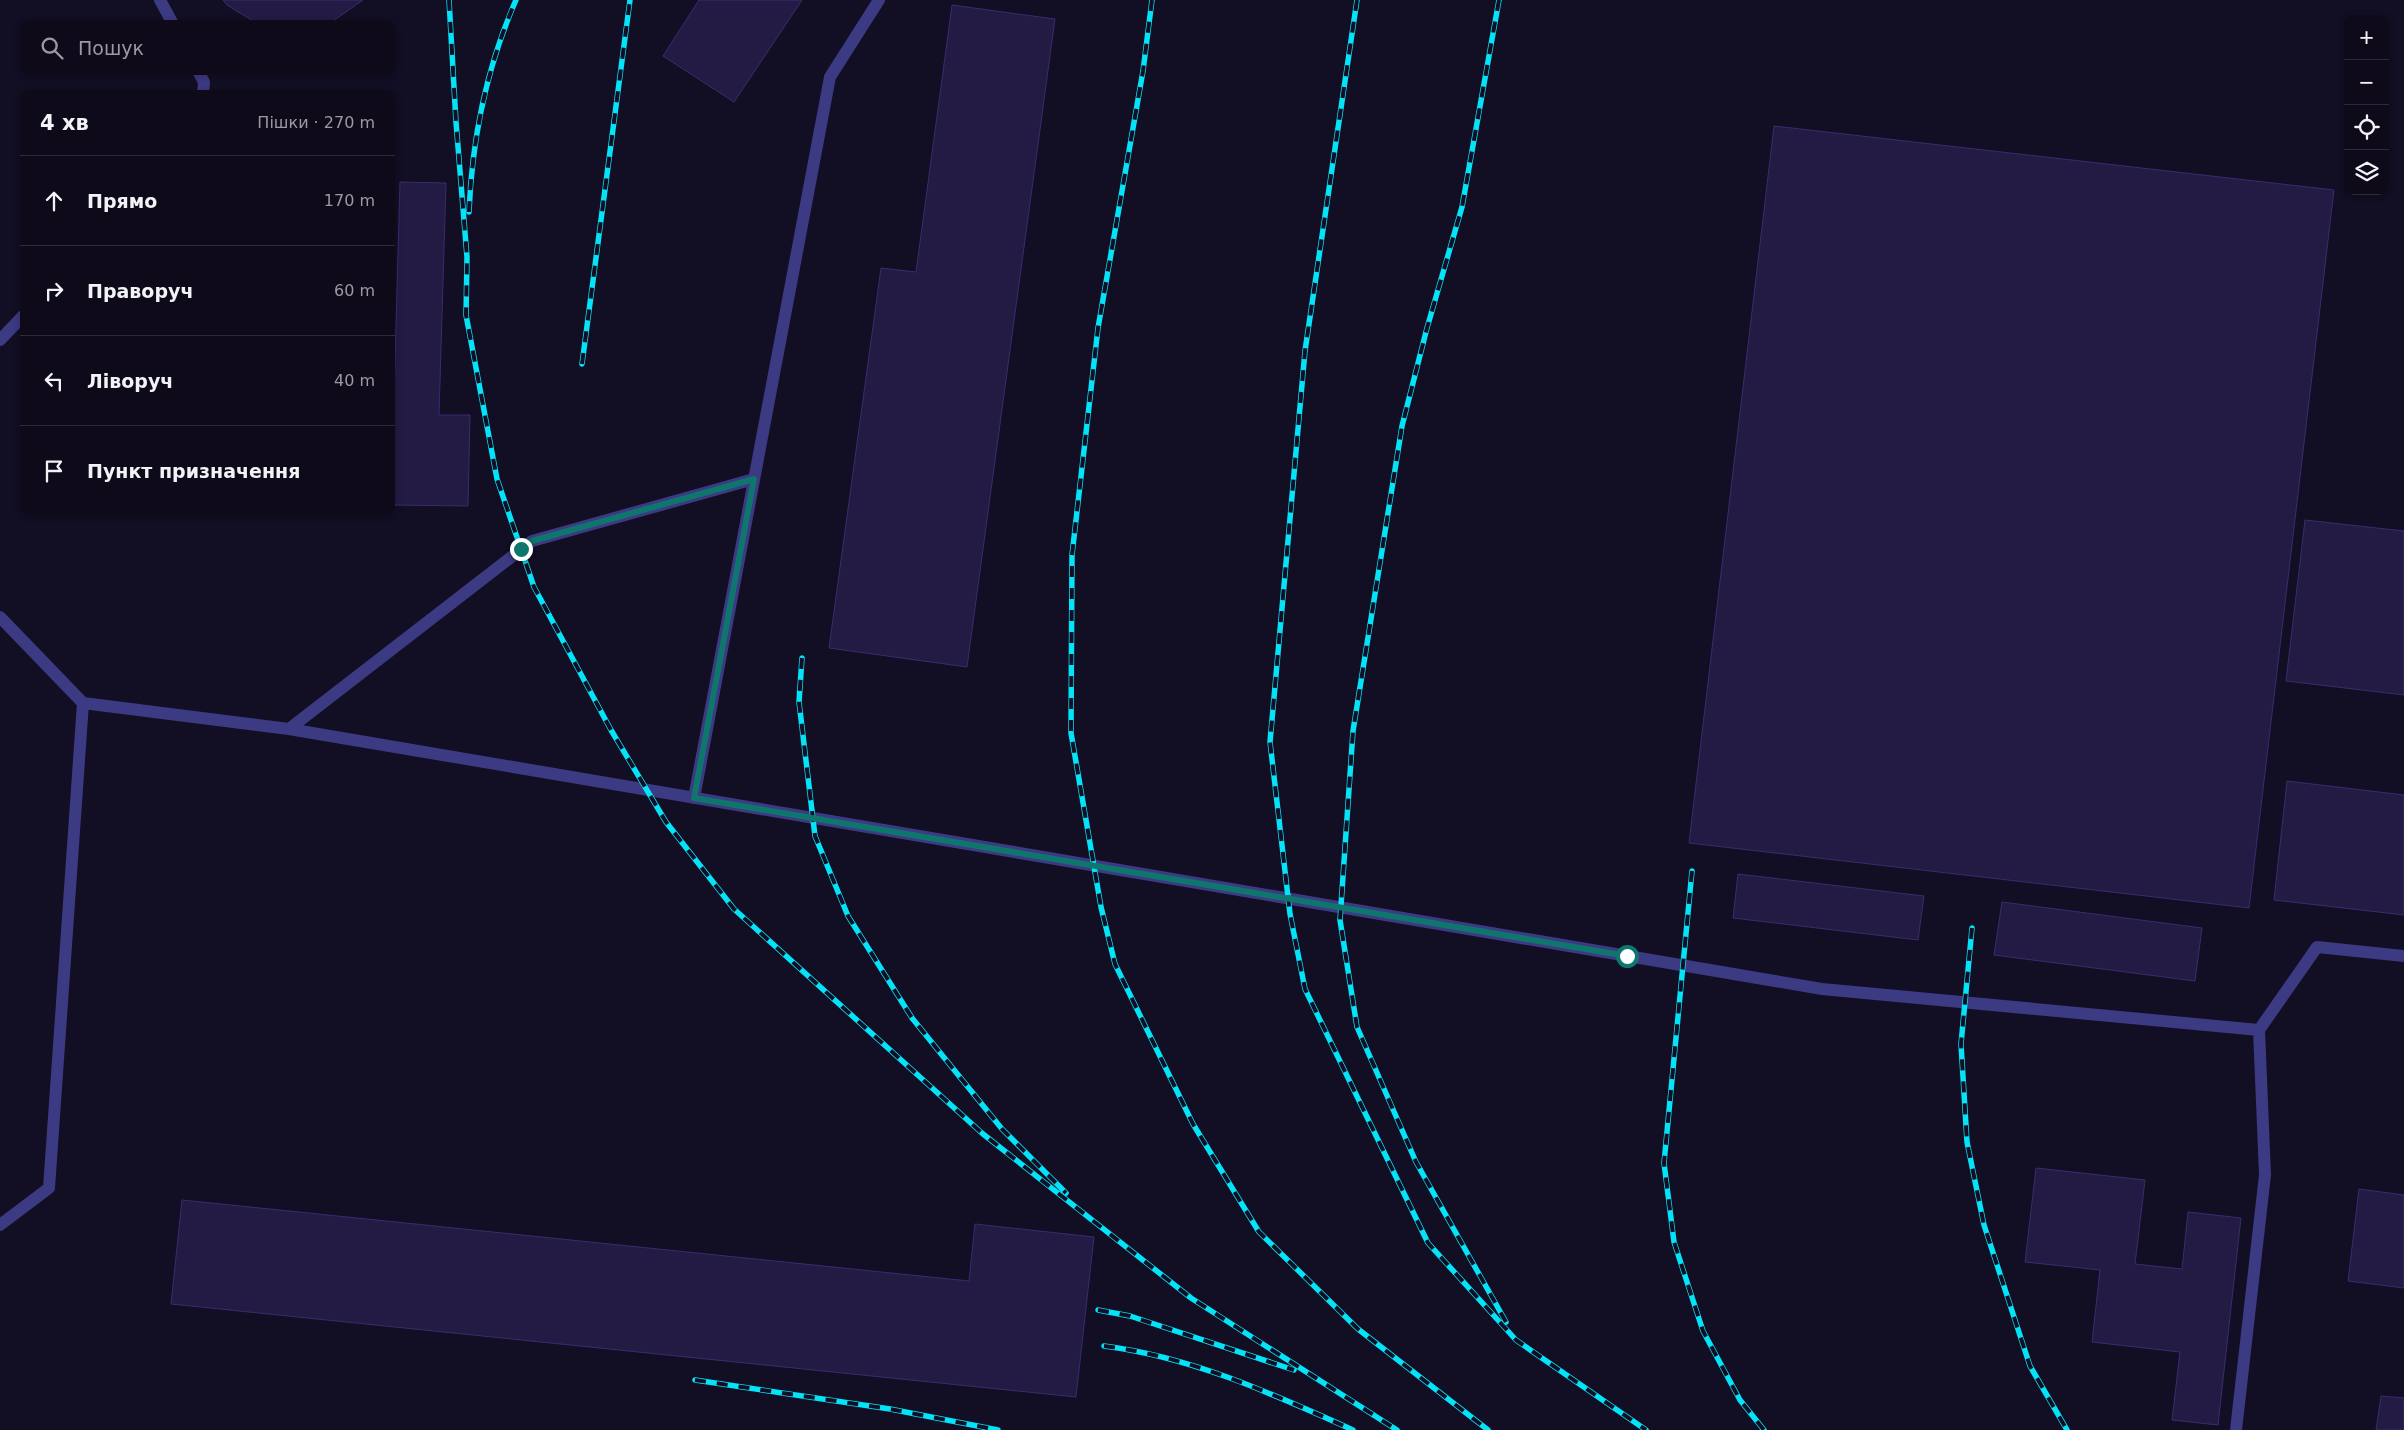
<!DOCTYPE html>
<html lang="uk">
<head>
<meta charset="utf-8">
<style>
	:root { --surface:#0e0a1a; --page:#1c1827; --text:#f1f3f6; --muted:#9b9aa2; --line:#2e2b39 }
	body { margin:0; font-family:"DejaVu Sans",sans-serif; background:var(--page); color:var(--text) }
	.controls { position:absolute; right:15px; top:15px; display:grid; overflow:hidden; border-radius:10px; box-shadow:0 2px 8px #0003 }
	.controls button { width:45px; height:45px; display:grid; place-items:center; padding:0; border:0; border-bottom:1px solid var(--line); background:var(--surface); color:var(--text); font:25px sans-serif }
	.stop { position:absolute; width:15px; height:15px; margin:-11px; border:4px solid #0f766e; border-radius:50%; background:#fff }
	.stop.end { background:#0f766e; border-color:#fff; box-shadow:0 1px 5px #0008 }
	.list { margin:0; padding:0; list-style:none }
	h2 { display:flex; justify-content:space-between; align-items:center; height:65px; margin:0; padding:0 20px; font-size:21px }
	h2 small { font-size:16px; font-weight:400; color:var(--muted) }
	.list li { display:grid; grid-template-columns:32px 1fr auto; gap:15px; align-items:center; box-sizing:border-box; height:90px; padding:0 20px; border-top:1px solid var(--line) }
	.list b { display:block; font-size:19px; white-space:nowrap }
	.list em { font-size:16px; font-style:normal; color:var(--muted) }
	.icon { flex:none; width:28px; height:28px; fill:none; stroke:currentColor; stroke-width:2; stroke-linecap:round; stroke-linejoin:round }
	.map { position:relative; flex:none; width:2404px; height:1430px; overflow:hidden }
	.search { position:absolute; background:var(--surface); box-shadow:0 2px 8px #0003; left:20px; top:20px; width:375px; height:55px; display:flex; align-items:center; gap:12px; box-sizing:border-box; padding:0 18px; border-radius:10px; color:var(--muted); font-size:19px }
	.panel { position:absolute; background:var(--surface); box-shadow:0 2px 8px #0003; left:20px; top:90px; width:375px; height:425px; border-radius:10px }
	.map>svg:first-child { display:block }
</style>
</head>
<body>
<div class="map">
<svg width="2404" height="1430" viewBox="0 0 2404 1430">
	<rect width="100%" height="100%" fill="#120e23"/>
	<path fill="#231b44" stroke="#392d70" d="M223,0H363L330,23L324,24H258L227,5Z
		M699,0H802L734,102L663,56Z
		M952,5L1055,19L967,667L829,648L881,268L916,272Z
		M1774,126L2334,190L2249,908L1689,843Z
		M400,182L446,183L439,415H470L468,506L391,505Z
		M2305,520L2404,531V695L2286,681Z
		M2287,781L2404,795V915L2274,900Z
		M1738,874L1924,896L1918,940L1733,918Z
		M2002,902L2202,928L2195,981L1994,955Z
		M2036,1168L2145,1180L2135,1264L2182,1269L2188,1212L2241,1218L2218,1425L2172,1420L2180,1352L2092,1342L2100,1270L2025,1262Z
		M2359,1189L2404,1195V1288L2348,1281Z
		M182,1200L969,1281L975,1224L1094,1237L1076,1397L171,1304Z
		M2381,1396L2404,1398V1430H2376Z"/>
	<g fill="none" stroke-linecap="round" stroke-linejoin="round">
		<path stroke="#3c3a82" stroke-width="12" d="M160,0L173,24
			M198,71L204,82L203,94
			M0,340L24,315
			M0,617L83,703L289,729L1822,989L2259,1030
			M289,729L532,541L754,479
			M694,798L830,77L879,0
			M0,1225L49,1188L83,703
			M2236,1430L2265,1175L2259,1030L2317,947L2404,956"/>
		<g stroke="#04e3f8" stroke-width="5.5">
			<path id="rail" d="M449,0L456,122L467,257L466,315L497,479L534,587L611,730L666,822L734,909L983,1134L1191,1298L1397,1430
				M1152,0L1143,71L1098,328L1072,555L1071,733L1101,907L1115,964L1193,1124L1259,1232L1358,1329L1488,1430
				M1357,0L1305,351L1270,742L1290,914L1305,989L1428,1243L1516,1340L1646,1430
				M1499,0L1462,207L1427,328L1402,426L1353,731L1340,920L1357,1027L1416,1162L1506,1322
				M469,212C472,140 487,66 516,0
				M582,364L630,0
				M802,658L799,702L815,836L848,916L912,1018L1002,1129L1066,1193
				M1692,871L1664,1163L1674,1242L1703,1331L1740,1400L1764,1430
				M1972,928L1961,1044L1967,1142L1984,1225L2030,1366L2067,1430
				M1098,1310L1130,1316L1294,1370
				M1104,1346C1192,1357 1273,1394 1353,1430
				M695,1380L890,1409L998,1430"/>
		</g>
		<use href="#rail" stroke="#120e23" stroke-width="4" stroke-dasharray="11" stroke-linecap="butt"/>
	</g>
	<g fill="none" stroke-linecap="round" stroke-linejoin="round">
		<path stroke="#0f766e" stroke-width="6" d="M521,549L532,541L754,479L694,798L1627,956"/>
	</g>
</svg>
<div class="controls">
<button>+</button>
<button>−</button>
<button><svg class="icon" aria-label="locate" viewBox="0 0 24 24"><circle cx="12" cy="12" r="6"/><path d="M12 2v4M12 18v4M2 12h4M18 12h4"/></svg></button>
<button><svg class="icon" aria-label="layers" viewBox="0 0 24 24"><path d="M12 4l9 5-9 5-9-5zM3 14l9 5 9-5"/></svg></button>
</div>
<div class="stop" style="left:1627px;top:956px"></div>
<div class="stop end" style="left:521px;top:549px"></div>
<div class="search"><svg class="icon" aria-label="search" viewBox="0 0 24 24"><circle cx="10" cy="10" r="6"/><path d="M15 15l6 6"/></svg>Пошук</div>
<section class="panel">
<h2>4 хв<small>Пішки · 270 m</small></h2>
<ul class="list">
<li><svg class="icon" aria-label="ahead" viewBox="0 0 24 24"><path d="M12 20V5M6 11l6-6 6 6"/></svg><div><b>Прямо</b></div><em>170 m</em></li>
<li><svg class="icon" aria-label="right" viewBox="0 0 24 24"><path d="M7 20v-9h11M14 6l5 5-5 5"/></svg><div><b>Праворуч</b></div><em>60 m</em></li>
<li><svg class="icon" aria-label="left" viewBox="0 0 24 24"><path d="M17 20v-9H6M10 6l-5 5 5 5"/></svg><div><b>Ліворуч</b></div><em>40 m</em></li>
<li><svg class="icon" aria-label="arrive" viewBox="0 0 24 24"><path d="M6 21V4h12l-3 4 3 4H6"/></svg><div><b>Пункт призначення</b></div></li>
</ul>
</section>
</div>
</body>
</html>
